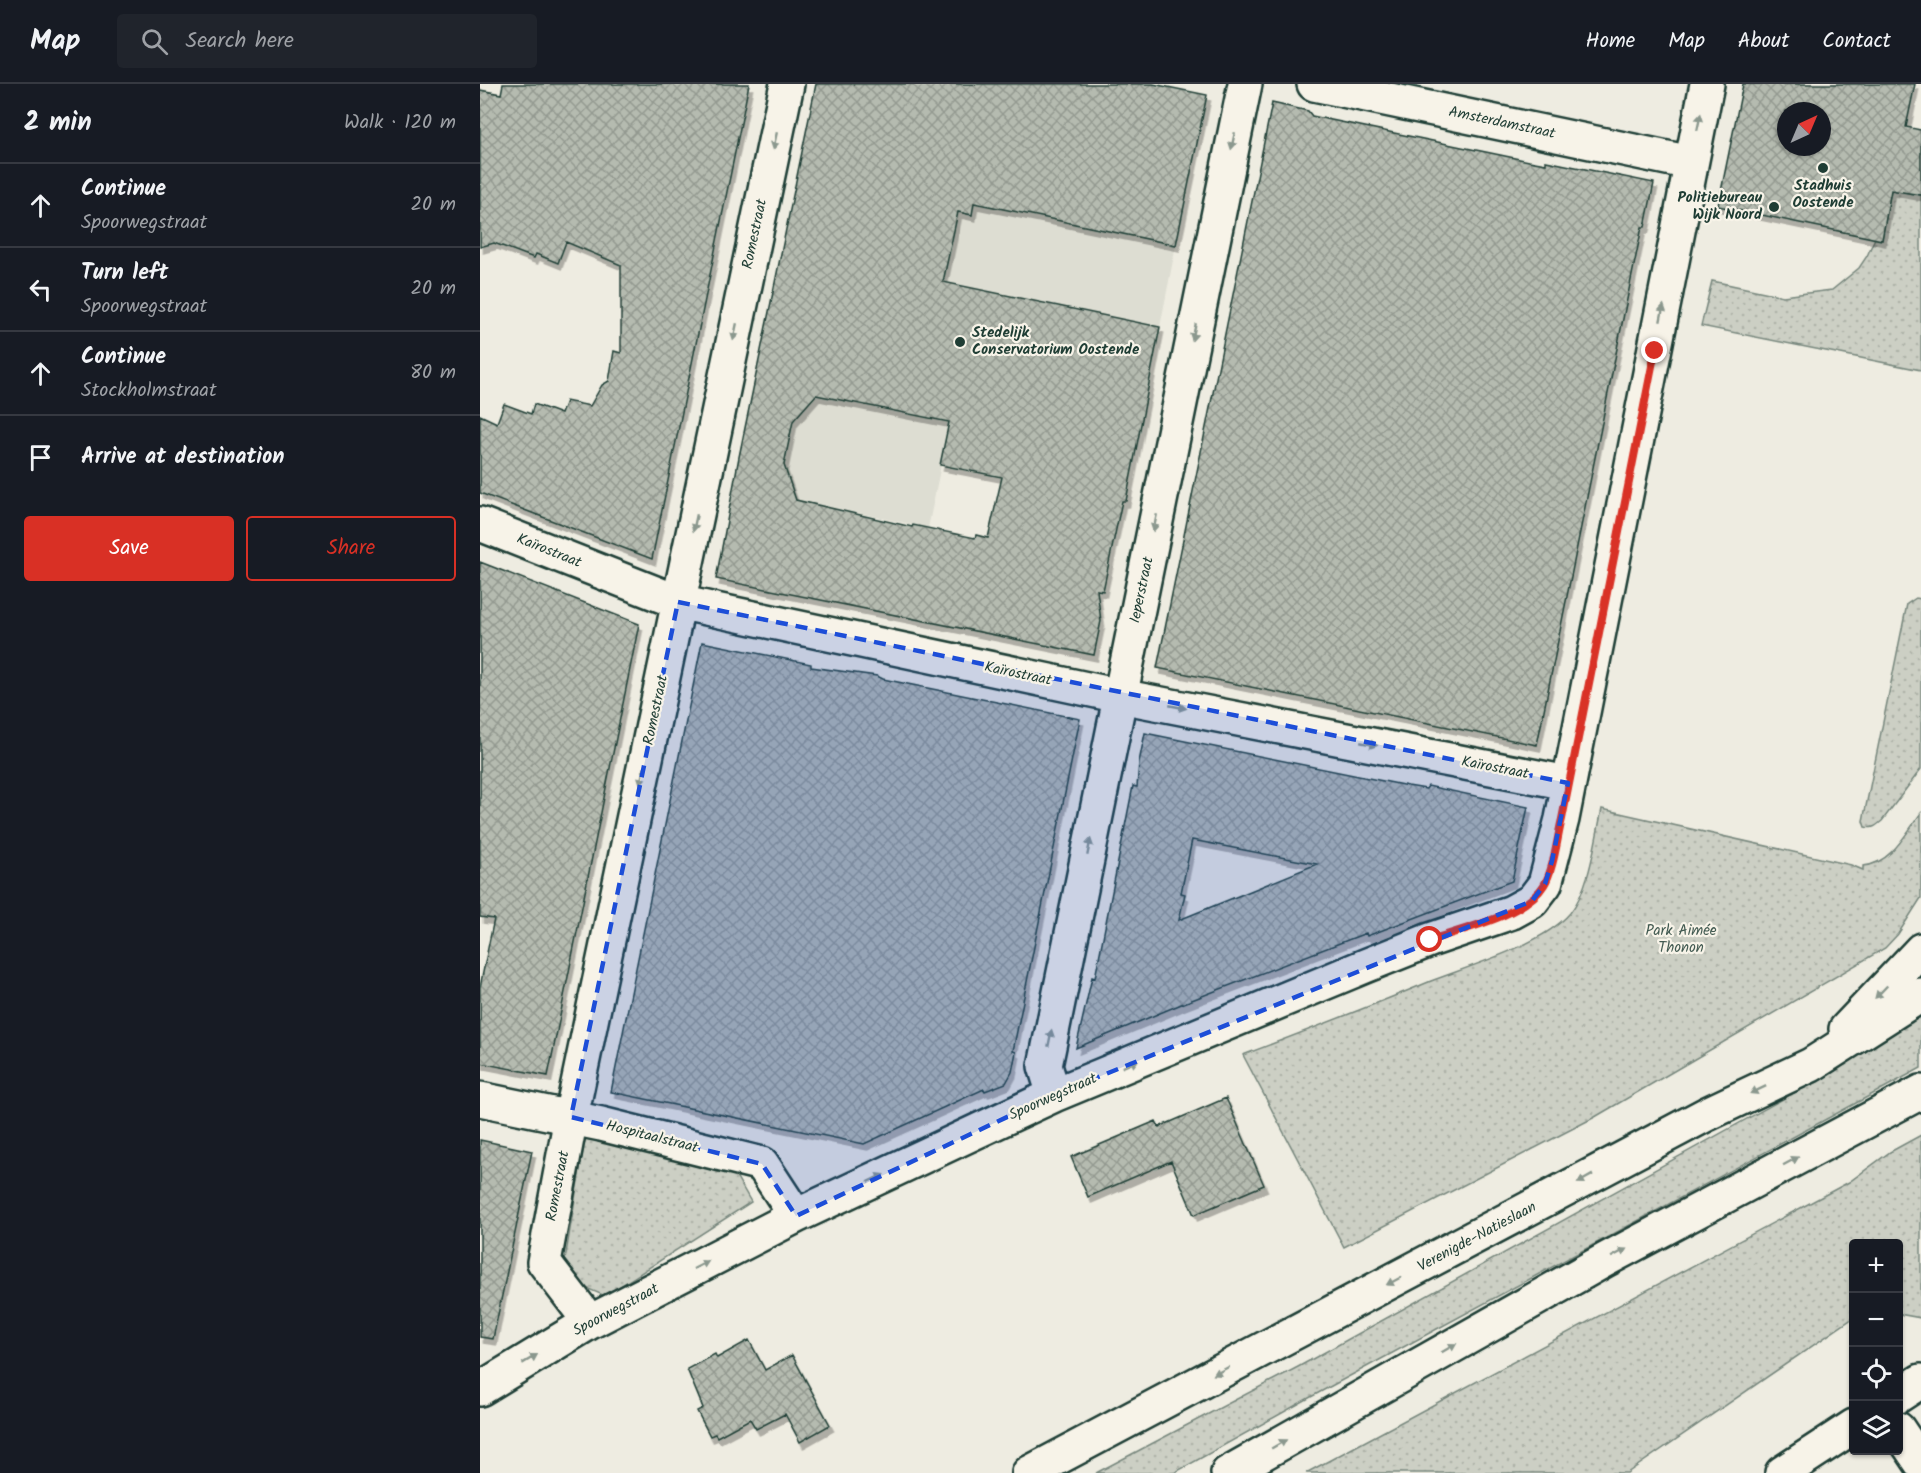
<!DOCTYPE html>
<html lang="en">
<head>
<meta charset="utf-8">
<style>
	:root { --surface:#171b24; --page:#20242c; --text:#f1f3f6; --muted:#9ea1a6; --line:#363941; --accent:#d93025 }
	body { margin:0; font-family:Kalam,sans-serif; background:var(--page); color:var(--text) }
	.controls { position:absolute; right:18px; bottom:18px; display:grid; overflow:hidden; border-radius:6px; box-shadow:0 2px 4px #0004 }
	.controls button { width:54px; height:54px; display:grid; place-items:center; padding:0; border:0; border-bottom:2px solid var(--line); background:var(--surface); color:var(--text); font:30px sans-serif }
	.compass { position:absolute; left:1297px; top:18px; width:54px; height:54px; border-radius:50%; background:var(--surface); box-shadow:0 2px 4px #0004; rotate:44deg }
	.stop { position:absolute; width:18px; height:18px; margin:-14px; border:4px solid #d93025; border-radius:50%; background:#fff }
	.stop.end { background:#d93025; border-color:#fff; box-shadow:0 2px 6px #0008 }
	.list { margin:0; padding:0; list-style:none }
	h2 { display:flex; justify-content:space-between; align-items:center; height:78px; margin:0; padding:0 24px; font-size:26px }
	h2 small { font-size:20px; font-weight:400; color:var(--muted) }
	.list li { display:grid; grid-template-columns:39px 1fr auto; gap:18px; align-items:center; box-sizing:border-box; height:84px; padding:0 24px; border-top:2px solid var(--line) }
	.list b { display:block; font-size:22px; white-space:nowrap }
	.list p { margin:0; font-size:20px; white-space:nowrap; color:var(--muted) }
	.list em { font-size:20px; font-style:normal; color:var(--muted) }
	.actions { display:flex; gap:12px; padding:18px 24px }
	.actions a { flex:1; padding:14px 0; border:2px solid var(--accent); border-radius:6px; text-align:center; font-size:21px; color:var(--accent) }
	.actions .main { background:var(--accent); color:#fff }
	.icon { flex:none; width:33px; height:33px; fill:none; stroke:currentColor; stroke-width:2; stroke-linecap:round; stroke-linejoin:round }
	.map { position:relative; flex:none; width:1441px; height:1389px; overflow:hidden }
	header { display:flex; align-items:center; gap:36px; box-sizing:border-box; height:84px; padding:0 30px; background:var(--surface); border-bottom:2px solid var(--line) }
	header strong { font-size:28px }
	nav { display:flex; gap:33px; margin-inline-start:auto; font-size:21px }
	.search { width:420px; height:54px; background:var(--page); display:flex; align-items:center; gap:15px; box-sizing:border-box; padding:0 21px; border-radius:6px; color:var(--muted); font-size:22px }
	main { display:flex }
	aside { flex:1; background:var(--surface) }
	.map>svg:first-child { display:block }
</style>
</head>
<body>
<header>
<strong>Map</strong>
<div class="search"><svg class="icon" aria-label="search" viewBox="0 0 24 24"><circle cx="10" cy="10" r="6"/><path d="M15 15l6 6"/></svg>Search here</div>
<nav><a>Home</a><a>Map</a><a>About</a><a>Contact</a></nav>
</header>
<main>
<aside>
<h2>2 min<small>Walk · 120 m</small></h2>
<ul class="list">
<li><svg class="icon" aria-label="ahead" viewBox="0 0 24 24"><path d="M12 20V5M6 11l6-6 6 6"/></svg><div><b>Continue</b><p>Spoorwegstraat</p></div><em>20 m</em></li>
<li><svg class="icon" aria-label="left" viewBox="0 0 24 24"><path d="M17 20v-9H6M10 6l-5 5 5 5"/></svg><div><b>Turn left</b><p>Spoorwegstraat</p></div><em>20 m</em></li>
<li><svg class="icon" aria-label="ahead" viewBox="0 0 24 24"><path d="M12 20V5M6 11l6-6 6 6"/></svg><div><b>Continue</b><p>Stockholmstraat</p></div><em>80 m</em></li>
<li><svg class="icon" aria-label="arrive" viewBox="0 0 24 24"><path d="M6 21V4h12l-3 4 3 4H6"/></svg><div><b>Arrive at destination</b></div></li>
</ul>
<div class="actions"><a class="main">Save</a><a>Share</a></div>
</aside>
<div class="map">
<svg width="1441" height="1389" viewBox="0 0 1441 1389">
	<defs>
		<pattern id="grass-dots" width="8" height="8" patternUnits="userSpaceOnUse" patternTransform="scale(1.5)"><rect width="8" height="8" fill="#cccfc4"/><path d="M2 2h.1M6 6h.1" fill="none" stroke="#afb3a9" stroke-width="1.8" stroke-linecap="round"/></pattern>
		<pattern id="building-cross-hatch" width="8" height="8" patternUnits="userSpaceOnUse" patternTransform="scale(1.5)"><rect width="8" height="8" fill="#b5bbb0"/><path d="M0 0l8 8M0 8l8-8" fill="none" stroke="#939990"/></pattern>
		<filter id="shadow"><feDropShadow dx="3.5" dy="6" stdDeviation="0" flood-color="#0004"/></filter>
	</defs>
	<rect width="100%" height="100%" fill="#eeece1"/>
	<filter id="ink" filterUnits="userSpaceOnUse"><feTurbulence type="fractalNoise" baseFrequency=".0167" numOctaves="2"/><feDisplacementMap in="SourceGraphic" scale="12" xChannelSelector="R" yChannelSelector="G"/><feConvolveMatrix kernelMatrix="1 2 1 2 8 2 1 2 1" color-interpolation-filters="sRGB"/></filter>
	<g filter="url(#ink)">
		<path fill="#ddddd2" d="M327,43L407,59L696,161L646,417L461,381L448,444L316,416L257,381Z"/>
		<path fill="url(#grass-dots)" stroke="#76867c" stroke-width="1.5" d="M1411,106L1441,111V286L1221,242L1232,197L1303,212L1352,206L1379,184L1387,172L1395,154L1402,155Z
			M1436,514L1441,515V685L1402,737C1396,742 1393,745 1385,743L1383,737L1427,520Z
			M1122,725L1371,781L1383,786V782C1411,780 1426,749 1441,729V814L1418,850L1405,864L1115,1033L864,1163L763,971C826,947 889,923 951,897C990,882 1064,860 1090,829C1110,804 1115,757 1122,725Z
			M1441,931V984L829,1314L694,1389H616L818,1283L1359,984Z
			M1441,1051V1234L1419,1230L1418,1160H1374L1373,1234L1147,1389H826L1369,1098L1410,1068Z
			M105,1054L252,1085L271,1118L125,1212L99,1201L85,1176Z"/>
		<path fill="url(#building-cross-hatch)" stroke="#1f3d34" stroke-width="1.5" fill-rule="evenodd" filter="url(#shadow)" d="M23,0H269L172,475L0,409V331L17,339L24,320L51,330L54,320L81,330L86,317L110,322L122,301L129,297L134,267L141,269V181L86,158L78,179L56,170L54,174L14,159L0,163V6L21,10Z
			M336,0H673L727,11L696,161L494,119L492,131L478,128L463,198L680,243L646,417H642L623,507L617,506L621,537L614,571L236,495L259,373ZM336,311L469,338L460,381L522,393L508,454L496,451L495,454L433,441L432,443L316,416L304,381L313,337Z
			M1263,0H1435L1426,43L1441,46V111L1411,106L1402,156L1238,122ZM1306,27H1342V63H1306Z
			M792,19L828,27L832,32L972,61L1049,77L1066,80V77L1174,99L1165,143H1162L1145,225L1057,661L677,584Z
			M0,478L159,540L68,992L0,979V903L14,835L0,833Z
			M222,558L331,580V583L397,592L403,595L600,635L533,967L536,968L532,988L526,999L505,1007L504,1005L384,1060L131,1008Z
			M665,649L928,702L946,705L948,702L1048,723L1032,797L887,852L886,849L704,919L596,964L612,893L615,894L653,702L657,703L659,678ZM712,756L837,780L699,836L705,810L701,809Z
			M746,1014L784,1101L714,1131L691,1077L608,1113L591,1073L676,1037L679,1043Z
			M0,1056L52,1067L13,1255L0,1253Z
			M269,1256L285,1286L312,1271L350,1341L320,1358L305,1330L276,1345L270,1335L237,1353L235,1350L230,1352L217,1327L223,1324L207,1285L235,1270L237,1274Z"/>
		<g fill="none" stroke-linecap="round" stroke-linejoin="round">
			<g stroke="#1f3d34" stroke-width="38">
				<path id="street" d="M834,0L1211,79
					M0,440L198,518L640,612L1088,699
					M574,1011L565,982L765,0
					M0,1015L121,1040L282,1080L316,1132
					M110,1238L64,1178L91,1033L307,0
					M0,1305L110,1238L316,1132L574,1011L885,882L950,856L1032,828L1052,817L1065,800L1082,735L1227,0
					M1418,1312L1441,1297
					M1418,1345L1441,1379
					M1302,1389L1374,1342"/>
			</g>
			<g stroke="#1f3d34" stroke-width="38">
				<path id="secondary" d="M1366,945L1441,866
					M549,1389L1227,1030L1331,981L1441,911
					M748,1389L1125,1176L1441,1008"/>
			</g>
			<use href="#street" stroke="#f7f3e8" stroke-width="33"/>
			<use href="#secondary" stroke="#f7f3e8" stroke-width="33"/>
		</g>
		<defs><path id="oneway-solid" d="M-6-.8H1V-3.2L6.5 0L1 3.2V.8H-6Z" transform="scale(1.5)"/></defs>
		<g fill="#8b988e">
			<use href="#oneway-solid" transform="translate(1219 38) rotate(-78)"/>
			<use href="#oneway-solid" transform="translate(295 57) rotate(102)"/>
			<use href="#oneway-solid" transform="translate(753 57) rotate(102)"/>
			<use href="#oneway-solid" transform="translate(1182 229) rotate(-79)"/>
			<use href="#oneway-solid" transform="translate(255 248) rotate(102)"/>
			<use href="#oneway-solid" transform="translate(714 248) rotate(102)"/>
			<use href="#oneway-solid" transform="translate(215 439) rotate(102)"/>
			<use href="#oneway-solid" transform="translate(675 439) rotate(102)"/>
			<use href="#oneway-solid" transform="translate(698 623) rotate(11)"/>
			<use href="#oneway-solid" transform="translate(889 660) rotate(11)"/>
			<use href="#oneway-solid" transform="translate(162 692) rotate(102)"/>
			<use href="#oneway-solid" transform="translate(609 763) rotate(-79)"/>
			<use href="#oneway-solid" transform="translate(1401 908) rotate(134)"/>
			<use href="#oneway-solid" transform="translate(570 954) rotate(-79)"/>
			<use href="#oneway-solid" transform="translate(650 980) rotate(-23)"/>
			<use href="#oneway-solid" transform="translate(1278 1006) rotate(155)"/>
			<use href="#oneway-solid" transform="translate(1311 1077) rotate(-28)"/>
			<use href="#oneway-solid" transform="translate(396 1094) rotate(-25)"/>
			<use href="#oneway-solid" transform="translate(1105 1095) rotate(151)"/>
			<use href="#oneway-solid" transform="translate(1139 1169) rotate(-28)"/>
			<use href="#oneway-solid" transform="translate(221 1181) rotate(-27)"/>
			<use href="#oneway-solid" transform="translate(914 1197) rotate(152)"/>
			<use href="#oneway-solid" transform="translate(969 1264) rotate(-30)"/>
			<use href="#oneway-solid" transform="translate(50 1275) rotate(-31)"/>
			<use href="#oneway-solid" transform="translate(741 1287) rotate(152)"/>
			<use href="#oneway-solid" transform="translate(799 1360) rotate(-30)"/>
		</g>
	</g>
	<g fill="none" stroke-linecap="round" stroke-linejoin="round" filter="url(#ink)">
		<path stroke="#d93025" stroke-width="8" d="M950,856C983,845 1046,831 1064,801C1074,785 1077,754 1082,735L1175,267"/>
	</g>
	<path fill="#1d4ed8" fill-opacity="0.2" stroke="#1d4ed8" stroke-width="4.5" stroke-dasharray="12 8" stroke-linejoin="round" d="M198,518L1088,699L1072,777L1065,800L1052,817L574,1011L316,1132L282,1080L91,1033Z"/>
	<g fill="#1f3d34" stroke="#f7f3e8" stroke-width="2">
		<circle cx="1343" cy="84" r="6"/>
		<circle cx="1294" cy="123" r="6"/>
		<circle cx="480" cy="258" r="6"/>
	</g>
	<g text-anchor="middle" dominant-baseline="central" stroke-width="4.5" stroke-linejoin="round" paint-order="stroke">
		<g font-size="15" fill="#1f3d34" stroke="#f7f3e8">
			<text transform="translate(1022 39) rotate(12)">Amsterdamstraat</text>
			<text transform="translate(275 150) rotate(-78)">Romestraat</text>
			<text transform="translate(69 467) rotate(22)">Kaïrostraat</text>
			<text transform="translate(662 506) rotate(-78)">Ieperstraat</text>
			<text transform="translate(538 590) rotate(12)">Kaïrostraat</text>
			<text transform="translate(176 626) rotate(-78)">Romestraat</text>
			<text transform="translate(1015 684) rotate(11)">Kaïrostraat</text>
			<text transform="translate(573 1013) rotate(-24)">Spoorwegstraat</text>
			<text transform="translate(172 1053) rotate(14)">Hospitaalstraat</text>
			<text transform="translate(78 1102) rotate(-79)">Romestraat</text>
			<text transform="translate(997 1153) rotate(-28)">Verenigde-Natieslaan</text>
			<text transform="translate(136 1226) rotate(-28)">Spoorwegstraat</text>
		</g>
		<g font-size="15" font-weight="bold" fill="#1f3d34" stroke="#f7f3e8">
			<text x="1343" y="102">Stadhuis<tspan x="1343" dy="17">Oostende</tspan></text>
			<text x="1282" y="114" text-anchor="end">Politiebureau<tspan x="1282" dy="17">Wijk Noord</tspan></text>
			<text x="492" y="249" text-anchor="start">Stedelijk<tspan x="492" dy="17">Conservatorium Oostende</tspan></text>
		</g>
		<g font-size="15" fill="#425a51" stroke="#f7f3e8">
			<text x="1201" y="847">Park Aimée<tspan x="1201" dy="17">Thonon</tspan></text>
		</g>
	</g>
</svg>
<div class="controls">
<button>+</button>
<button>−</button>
<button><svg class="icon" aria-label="locate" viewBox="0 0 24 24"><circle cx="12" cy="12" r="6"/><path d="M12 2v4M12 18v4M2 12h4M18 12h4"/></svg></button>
<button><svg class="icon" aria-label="layers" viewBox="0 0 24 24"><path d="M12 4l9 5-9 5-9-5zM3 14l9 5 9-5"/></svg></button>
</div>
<svg class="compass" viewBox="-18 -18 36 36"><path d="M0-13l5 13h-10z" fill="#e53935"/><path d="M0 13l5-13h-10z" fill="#9ea1a6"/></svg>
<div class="stop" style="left:950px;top:856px"></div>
<div class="stop end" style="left:1175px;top:267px"></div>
</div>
</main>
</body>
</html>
